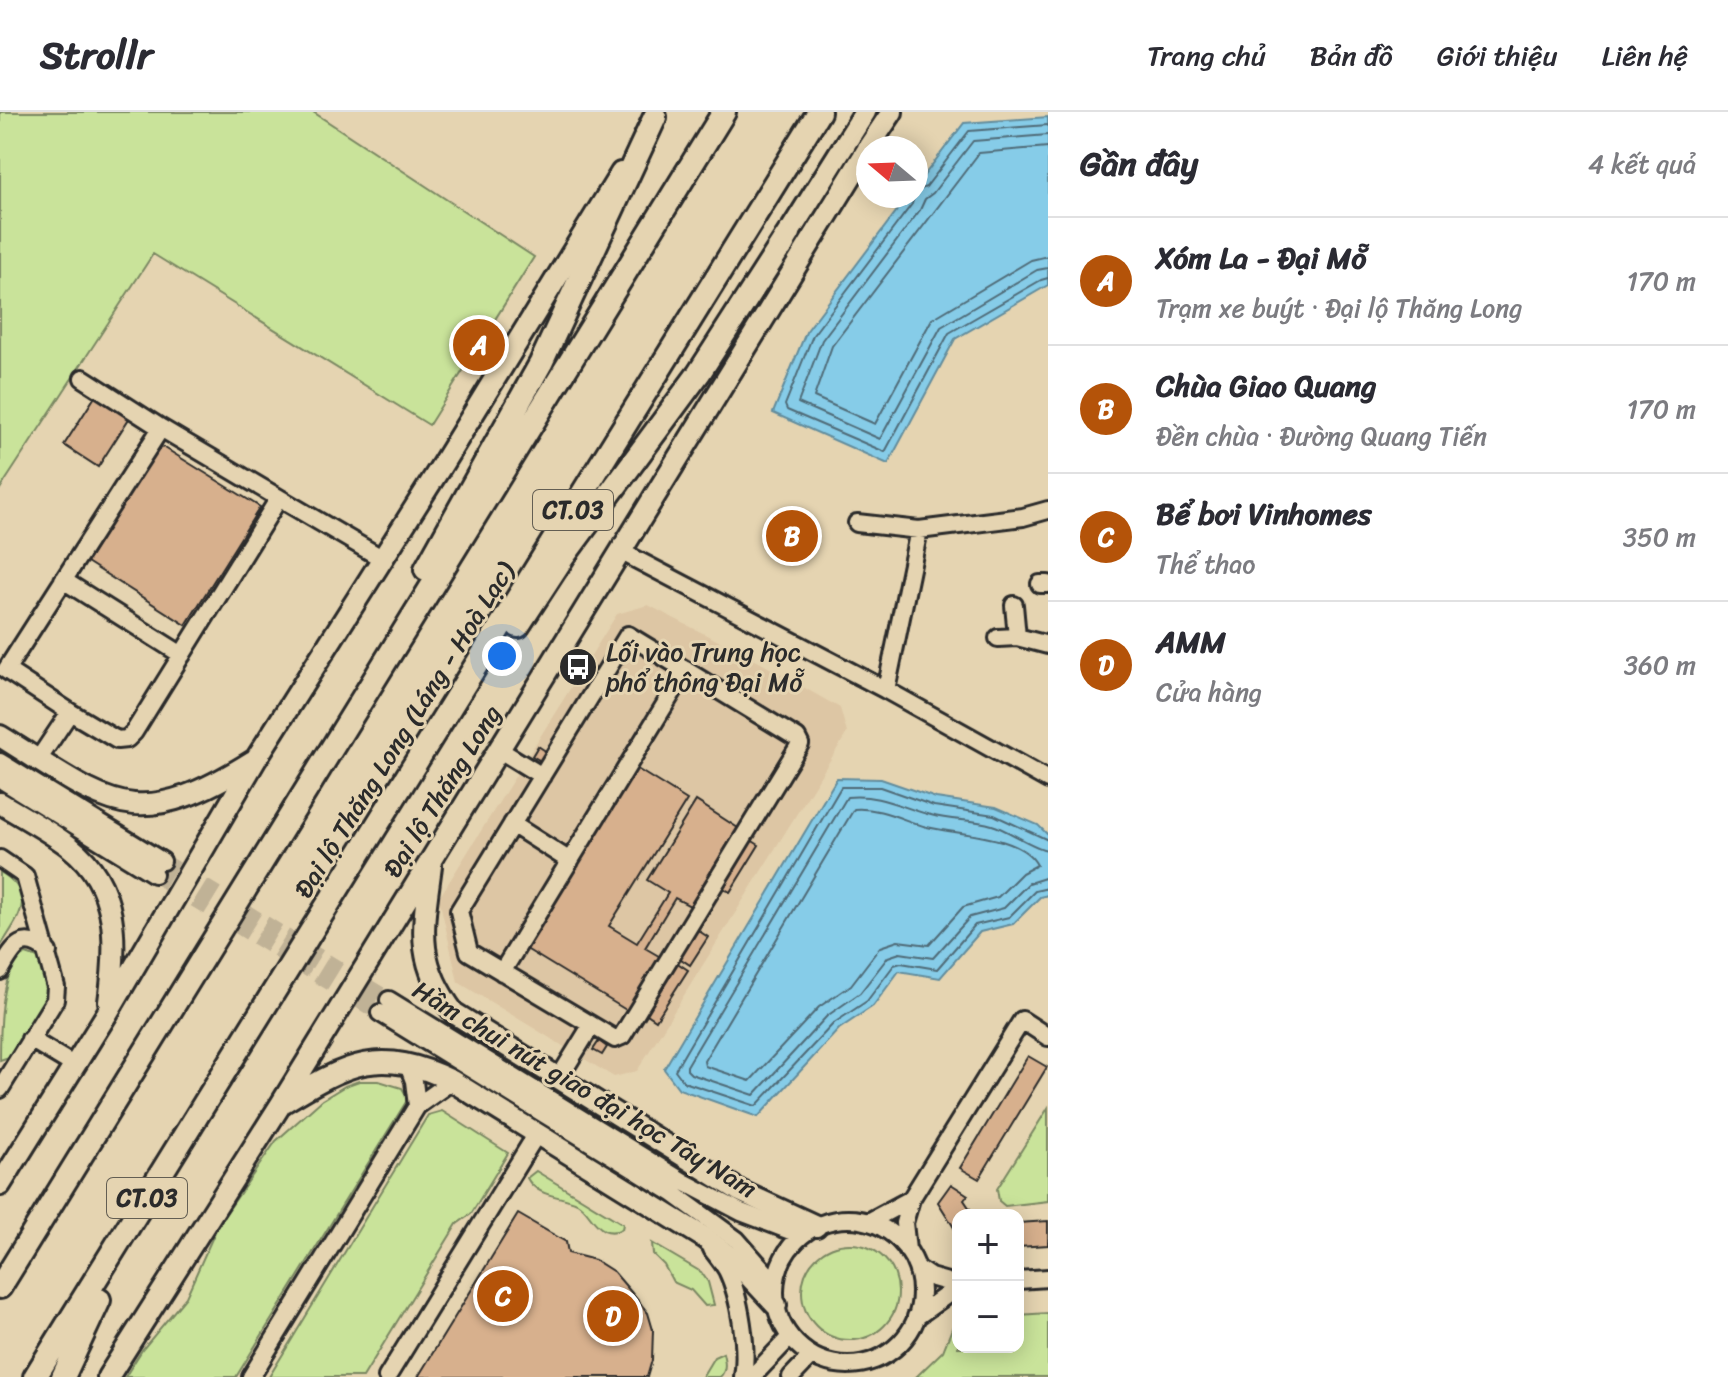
<!DOCTYPE html>
<html lang="vi">
<head>
<meta charset="utf-8">
<style>
	:root { --surface:#fff; --page:#f2f2f3; --text:#2b2b33; --muted:#7c7c81; --line:#e1e1e2; --accent:#b45309 }
	body { margin:0; font-family:Sriracha,sans-serif; background:var(--page); color:var(--text) }
	.controls { position:absolute; right:24px; bottom:24px; display:grid; overflow:hidden; border-radius:16px; box-shadow:0 4px 20px #0003 }
	.controls button { width:72px; height:72px; display:grid; place-items:center; padding:0; border:0; border-bottom:2px solid var(--line); background:var(--surface); color:var(--text); font:40px sans-serif }
	.compass { position:absolute; left:856px; top:24px; width:72px; height:72px; border-radius:50%; background:var(--surface); box-shadow:0 4px 20px #0003; rotate:289deg }
	.you { position:absolute; left:502px; top:544px; width:28px; height:28px; margin:-20px; border:6px solid #fff; border-radius:50%; background:#1a73e8; box-shadow:0 0 0 12px #1a73e833 }
	.badge { display:grid; place-items:center; width:52px; height:52px; border-radius:50%; background:var(--accent); color:#fff; font-size:26px; font-weight:700 }
	.pin { position:absolute; translate:-50% -50%; border:4px solid #fff; box-shadow:0 2px 8px #0006 }
	.list { margin:0; padding:0; list-style:none }
	h2 { display:flex; justify-content:space-between; align-items:center; height:104px; margin:0; padding:0 32px; font-size:34px }
	h2 small { font-size:26px; font-weight:400; color:var(--muted) }
	.list li { display:grid; grid-template-columns:52px 1fr auto; gap:24px; align-items:center; box-sizing:border-box; height:128px; padding:0 32px; border-top:2px solid var(--line) }
	.list b { display:block; font-size:30px; white-space:nowrap }
	.list p { margin:0; font-size:26px; white-space:nowrap; color:var(--muted) }
	.list em { font-size:26px; font-style:normal; color:var(--muted) }
	.map { position:relative; flex:none; width:1048px; height:1265px; overflow:hidden }
	header { display:flex; align-items:center; gap:48px; box-sizing:border-box; height:112px; padding:0 40px; background:var(--surface); border-bottom:2px solid var(--line) }
	header strong { font-size:38px }
	nav { display:flex; gap:44px; margin-inline-start:auto; font-size:28px }
	main { display:flex }
	aside { flex:1; background:var(--surface) }
	.map>svg:first-child { display:block }
</style>
</head>
<body>
<header>
<strong>Strollr</strong>
<nav><a>Trang chủ</a><a>Bản đồ</a><a>Giới thiệu</a><a>Liên hệ</a></nav>
</header>
<main>
<div class="map">
<svg width="1048" height="1265" viewBox="0 0 1048 1265">
	<rect width="100%" height="100%" fill="#e5d4b1"/>
	<filter id="ink" filterUnits="userSpaceOnUse"><feTurbulence type="fractalNoise" baseFrequency=".0125" numOctaves="2"/><feDisplacementMap in="SourceGraphic" scale="16" xChannelSelector="R" yChannelSelector="G"/><feConvolveMatrix kernelMatrix="1 2 1 2 8 2 1 2 1" color-interpolation-filters="sRGB"/></filter>
	<g filter="url(#ink)">
		<path fill="#ddc6a4" d="M648,493L761,551L840,596L847,621L637,959L614,965L458,870L439,786L617,502Z"/>
		<path fill="#c9e39a" stroke="#7a8762" stroke-width="2" d="M0,0H313L534,145L429,313L153,142L0,377Z
			M0,760C39,783 18,806 0,835Z
			M26,842L38,846C45,857 48,874 47,887L12,944L0,948C0,921 0,851 26,842Z
			M359,969H379L402,976L406,983V990L236,1265H125L142,1238L186,1185L218,1113L276,1029L322,988L345,974Z
			M1048,996V1089L1005,1094L999,1089L997,1077Z
			M442,999L508,1041L471,1102L457,1112L363,1265H269L428,1003Z
			M536,1059L623,1112L622,1117C616,1120 611,1121 604,1118C592,1112 589,1098 577,1091C560,1083 537,1085 527,1066Z
			M652,1131L701,1160L708,1170L714,1193L705,1194L691,1178L673,1170L664,1153L653,1142Z
			M802 1180a48 48 0 1 1 96 0a48 48 0 1 1-96 0Z
			M1048,1201V1265H916L943,1239L953,1214L958,1210V1235H1018V1203Z
			M723,1241C725,1249 727,1258 720,1265H702L714,1245Z"/>
		<path fill="#86cce8" stroke="#628c9c" stroke-width="2" d="M1048,5V173L955,227L888,352L773,301L806,220L908,84H916V74L964,11Z
			M837,666L881,667L936,686L996,695L1038,713L1048,723V783L1040,785L1013,812L980,820L940,866L899,859L873,894L839,917L758,1005L679,977L664,957Z"/>
		<g fill="none" stroke-linecap="round" stroke-linejoin="round">
			<path stroke="#4f6b77" stroke-width="2" d="M1048,23L973,29L933,81L925,87L920,98L822,228L798,291L880,327L941,215L1037,158L1048,156
				M1048,35L979,41L832,234L814,285L875,312L932,207L1031,148L1048,144
				M916,79L926,75L969,19L1048,13
				M914,84L912,92L813,223L785,293L787,298L885,340L949,221L1041,168L1048,166
				M854,697C881,695 902,708 927,715C957,723 1021,722 1037,753L1022,761L998,785L963,795L929,833L898,829L880,835L851,873L819,895L750,969L705,954L704,949Z
				M1048,728L994,703L934,694L880,675H841L675,958L684,970L756,994L834,911L867,889L894,853L901,851L937,857L975,813L1009,805L1035,779L1048,776
				M1048,738C1034,737 1009,718 992,713C973,707 951,709 931,703C899,695 882,682 847,685L687,954V958L691,962L754,983L827,904L860,881L888,845L900,841L933,846L970,805L1004,796L1029,771L1048,765"/>
		</g>
		<path fill="#d7b08d" stroke="#2b2b2b" stroke-width="2" d="M96,283L130,305L98,355L64,333Z
			M160,333L260,395L186,513L87,450Z
			M538,634L547,640L541,649L532,644Z
			M634,655L687,688L609,814L637,831L668,781L647,768L696,689L738,716L690,794L675,786L645,836L664,847L631,901L523,835Z
			M751,728L759,733L730,780L722,775Z
			M696,817L708,825L690,853L678,845Z
			M676,850L688,858L656,908L644,900Z
			M599,929L607,935L602,943L593,938Z
			M1028,944L1047,955L979,1067L960,1056Z
			M951,1072L968,1083L964,1088L974,1103H958V1122L938,1090Z
			M518,1102L566,1130L568,1141L595,1148L614,1160L631,1180L648,1201L653,1218L652,1248L647,1265H418Z
			M1048,1109V1133L1018,1135V1111Z"/>
		<g fill="none" stroke-linecap="round" stroke-linejoin="round">
			<path stroke="#c0b296" stroke-width="16" stroke-dasharray="16 8" stroke-linecap="butt" d="M162,749L389,888
				M154,762L380,901"/>
			<g stroke="#2b2b2b" stroke-width="22">
				<path id="minor" d="M83,266L161,316
					M857,411L919,418L1023,405L1048,398
					M620,439L886,578L1048,668
					M63,468L182,543
					M1040,472H1048
					M1014,493L1017,525L1048,533
					M628,523L797,626L800,632L622,924L615,927L469,840L459,799Z
					M998,526L1017,525
					M886,578L919,418
					M70,600L6,558L161,316L279,386
					M498,637L542,664
					M38,648L70,600L117,628L127,627L134,620L279,386L383,447
					M0,650L162,749
					M0,667L154,762
					M512,712L570,749
					M0,747L25,764L56,875L55,888L0,977
					M0,859C13,837 21,818 48,840
					M502,860L686,558
					M389,888L684,1070L741,1100L801,1123
					M380,901L674,1082L737,1128L775,1171
					M30,927L75,954
					M408,953L414,969L417,994
					M559,966L591,914
					M775 1180a73 73 0 1 1 146 0a73 73 0 1 1-146 0Z
					M870,1109L911,1087
					M712,1137C717,1144 723,1151 727,1158C740,1184 748,1237 743,1265
					M907,1138L904,1111L911,1087L1022,908L1048,925
					M918,1157L930,1165L958,1173
					M1018,1168L1048,1166
					M916,1205L958,1175
					M251,1265L417,994L452,969
					M387,1265L536,1023
					M752,1265L790,1225
					M791,1265L811,1244"/>
			</g>
			<g stroke="#2b2b2b" stroke-width="26">
				<path id="major" d="M868,36L892,0
					M782,136L789,121L865,0
					M0,624C109,691 132,725 253,649
					M0,691C23,705 48,718 70,735C120,774 117,833 109,890
					M431,754C423,815 414,848 454,901L740,1079L816,1114
					M284,990C348,951 380,934 452,969L705,1126L735,1149L776,1193
					M0,1073L108,900L256,647L440,356L621,61
					M108,1265L281,992L868,37"/>
			</g>
			<g stroke="#2b2b2b" stroke-width="28">
				<path id="highway" d="M426,457L541,251L655,5
					M518,514L563,445L699,261L789,121
					M0,1175L724,0
					M35,1265L819,0
					M63,1265L99,1188"/>
			</g>
			<use href="#minor" stroke="#e5d4b1" stroke-width="16"/>
			<use href="#major" stroke="#e5d4b1" stroke-width="20"/>
			<use href="#highway" stroke="#e5d4b1" stroke-width="22"/>
		</g>
	</g>
	<defs>
		<g id="bus-disc" transform="scale(2)"><circle r="9.5" fill="#2b2b2b" stroke="#e5d4b1"/><path d="M-5-6H5V4H4V6H2V4H-2V6H-4V4H-5ZM-3.5-4V0h7V-4ZM-3.5 1.2v1.5H-2V1.2ZM2 1.2v1.5H3.5V1.2Z" fill="#fff"/></g>
	</defs>
	<g fill-rule="evenodd">
		<use href="#bus-disc" x="578" y="555"/>
	</g>
	<g text-anchor="middle" dominant-baseline="central" stroke-width="6" stroke-linejoin="round" paint-order="stroke">
		<g fill="#e5d4b1" stroke="#635e53" stroke-width="2">
			<rect x="533" y="378" width="80" height="40" rx="6"/>
			<rect x="107" y="1066" width="80" height="40" rx="6"/>
		</g>
		<g font-size="24" font-weight="bold" fill="#2b2b2b">
			<text x="573" y="398">CT.03</text>
			<text x="147" y="1086">CT.03</text>
		</g>
		<g font-size="26" fill="#2b2b2b" stroke="#e5d4b1" text-anchor="start">
			<text x="606" y="540">Lối vào Trung học<tspan x="606" dy="30">phổ thông Đại Mỗ</tspan></text>
		</g>
		<g font-size="26" fill="#2b2b2b" stroke="#e5d4b1">
			<text transform="translate(404 618) rotate(-58)">Đại lộ Thăng Long (Láng - Hoà Lạc)</text>
			<text transform="translate(442 679) rotate(-58)">Đại lộ Thăng Long</text>
			<text transform="translate(585 977) rotate(31)">Hầm chui nút giao đại học Tây Nam</text>
		</g>
	</g>
</svg>
<div class="controls">
<button>+</button>
<button>−</button>
</div>
<svg class="compass" viewBox="-18 -18 36 36"><path d="M0-13l5 13h-10z" fill="#e53935"/><path d="M0 13l5-13h-10z" fill="#7c7c81"/></svg>
<div class="you"></div>
<div class="pin badge" style="left:479px;top:233px">A</div>
<div class="pin badge" style="left:792px;top:424px">B</div>
<div class="pin badge" style="left:503px;top:1184px">C</div>
<div class="pin badge" style="left:613px;top:1204px">D</div>
</div>
<aside>
<h2>Gần đây<small>4 kết quả</small></h2>
<ul class="list">
<li><span class="badge">A</span><div><b>Xóm La - Đại Mỗ</b><p>Trạm xe buýt · Đại lộ Thăng Long</p></div><em>170 m</em></li>
<li><span class="badge">B</span><div><b>Chùa Giao Quang</b><p>Đền chùa · Đường Quang Tiến</p></div><em>170 m</em></li>
<li><span class="badge">C</span><div><b>Bể bơi Vinhomes</b><p>Thể thao</p></div><em>350 m</em></li>
<li><span class="badge">D</span><div><b>AMM</b><p>Cửa hàng</p></div><em>360 m</em></li>
</ul>
</aside>
</main>
</body>
</html>
